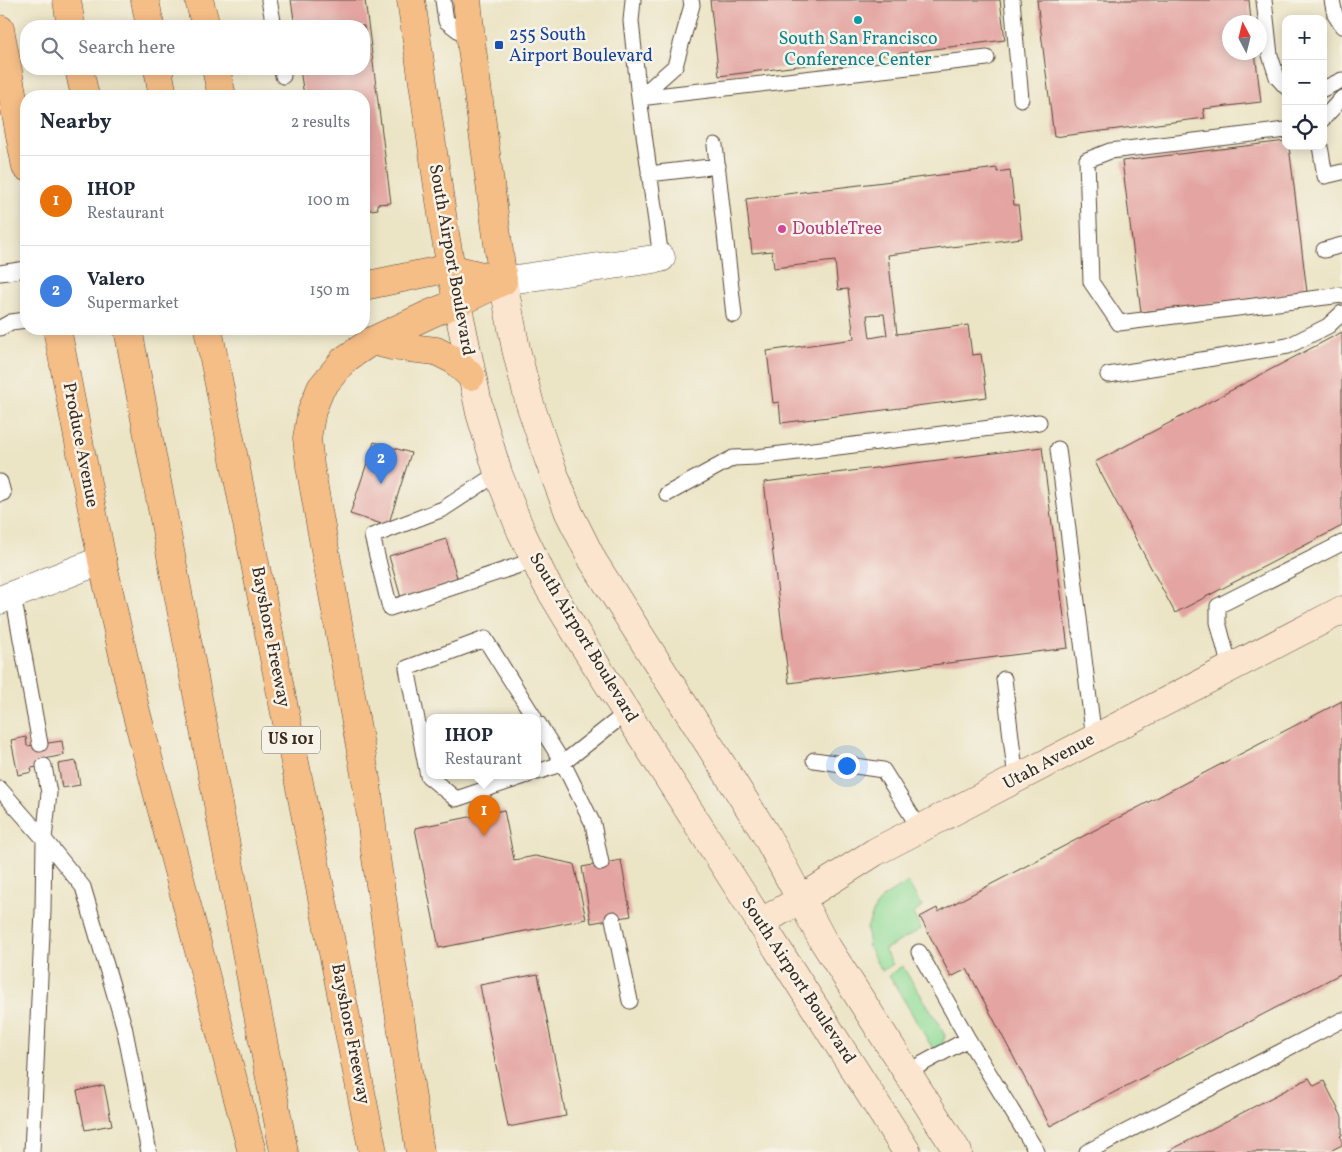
<!DOCTYPE html>
<html lang="en">
<head>
<meta charset="utf-8">
<style>
	:root { --surface:#fff; --page:#f6f6f7; --text:#1f2937; --muted:#747a83; --line:#e0e1e3; --accent:#db2777 }
	body { margin:0; font-family:Vollkorn,serif; background:var(--page); color:var(--text) }
	.controls { position:absolute; right:15px; top:15px; display:grid; overflow:hidden; border-radius:10px; box-shadow:0 2px 12px #0003 }
	.controls button { width:45px; height:45px; display:grid; place-items:center; padding:0; border:0; border-bottom:1px solid var(--line); background:var(--surface); color:var(--text); font:25px sans-serif }
	.compass { position:absolute; left:1222px; top:15px; width:45px; height:45px; border-radius:50%; background:var(--surface); box-shadow:0 2px 12px #0003; rotate:353deg }
	.you { position:absolute; left:846px; top:765px; width:18px; height:18px; margin:-12px; border:4px solid #fff; border-radius:50%; background:#1a73e8; box-shadow:0 0 0 8px #1a73e833 }
	.badge { display:grid; place-items:center; width:32px; height:32px; border-radius:50%; background:var(--accent); color:#fff; font-size:16px; font-weight:700 }
	.pin { position:absolute; translate:-50% -41px; filter:drop-shadow(0 1px 2px #0008) }
	.pin::after { content:''; position:absolute; top:26px; width:18px; height:15px; background:inherit; clip-path:polygon(0 0,100% 0,50% 100%) }
	.popup { position:absolute; left:426px; top:714px; width:115px; height:65px; box-sizing:border-box; display:grid; place-content:center; border-radius:10px; background:var(--surface); filter:drop-shadow(0 1px 4px #0005); font-size:16px; white-space:nowrap; color:var(--muted) }
	.popup b { font-size:19px; color:var(--text) }
	.popup::after { content:''; position:absolute; left:50%; top:100%; margin-left:-10px; border:10px solid transparent; border-top-color:var(--surface) }
	.list { margin:0; padding:0; list-style:none }
	h2 { display:flex; justify-content:space-between; align-items:center; height:65px; margin:0; padding:0 20px; font-size:21px }
	h2 small { font-size:16px; font-weight:400; color:var(--muted) }
	.list li { display:grid; grid-template-columns:32px 1fr auto; gap:15px; align-items:center; box-sizing:border-box; height:90px; padding:0 20px; border-top:1px solid var(--line) }
	.list b { display:block; font-size:19px; white-space:nowrap }
	.list p { margin:0; font-size:16px; white-space:nowrap; color:var(--muted) }
	.list em { font-size:16px; font-style:normal; color:var(--muted) }
	.icon { flex:none; width:28px; height:28px; fill:none; stroke:currentColor; stroke-width:2; stroke-linecap:round; stroke-linejoin:round }
	.map { position:relative; flex:none; width:1342px; height:1152px; overflow:hidden }
	.search { position:absolute; background:var(--surface); box-shadow:0 2px 12px #0003; left:20px; top:20px; width:350px; height:55px; display:flex; align-items:center; gap:12px; box-sizing:border-box; padding:0 18px; border-radius:20px; color:var(--muted); font-size:19px }
	.panel { position:absolute; background:var(--surface); box-shadow:0 2px 12px #0003; left:20px; top:90px; width:350px; height:245px; border-radius:20px }
	.map>svg:first-child { display:block }
</style>
</head>
<body>
<div class="map">
<svg width="1342" height="1152" viewBox="0 0 1342 1152">
	<rect width="100%" height="100%" fill="#f7f3e8"/>
	<filter id="ink" filterUnits="userSpaceOnUse"><feTurbulence type="fractalNoise" baseFrequency=".02" numOctaves="2"/><feDisplacementMap in="SourceGraphic" scale="10" xChannelSelector="R" yChannelSelector="G"/><feConvolveMatrix kernelMatrix="1 2 1 2 8 2 1 2 1" color-interpolation-filters="sRGB"/></filter>
	<filter id="wash" filterUnits="userSpaceOnUse"><feTurbulence type="fractalNoise" baseFrequency=".0096" numOctaves="4" result="noise"/><feDisplacementMap in="SourceGraphic" scale="20" xChannelSelector="R" yChannelSelector="G"/><feGaussianBlur stdDeviation="1.12" result="paint"/><feColorMatrix in="noise" values="0 0 0 0 0 0 0 0 0 0 0 0 0 0 0 0 0 1.4 0 .05"/><feComposite in="paint" operator="in"/></filter>
	<g filter="url(#wash)">
		<rect width="100%" height="100%" fill="#ebe4c5"/>
		<path fill="#90dc98" stroke="#66835b" d="M908,882L922,907L913,914L921,929L884,950L893,964L882,971L869,948L867,928L875,908L883,897Z
			M902,966L937,1020L945,1036L942,1045L933,1049L889,975Z"/>
		<g id="blocks">
			<path fill="#e4a5a2" fill-rule="evenodd" d="M291,0H365L391,203L377,204L378,209L364,211V96H304L300,69H364V26H295Z
				M710,0H1000L1005,40L719,76Z
				M1037,0H1249L1251,22H1230V52H1255L1261,102L1203,109L1205,118L1054,137Z
				M1286,141V146H1289L1307,292L1141,312L1122,161Z
				M997,168V172L1010,170L1014,205H1018L1022,238L888,255L897,334L968,325L972,355L981,354L987,397L781,423L779,402L773,403L767,351L854,339L848,289L838,290L835,261L774,268L772,251L752,253L746,199ZM884,314L887,335L870,338L867,315Z
				M1342,332V526L1175,613L1095,462Z
				M374,442L411,453L388,526L350,514Z
				M1042,447L1068,648L789,683L764,482Z
				M446,539L458,581L401,598L389,556Z
				M1342,701V973L1050,1126L967,969L951,977L920,917L937,908L938,912Z
				M26,737L27,746L62,741L64,755L44,759L45,766L31,768L32,772L18,775L11,740Z
				M76,761L80,785L62,788L58,764Z
				M504,810L514,860L535,856L574,864L586,919L439,948L415,828Z
				M621,860L631,916L591,923L582,867Z
				M538,974L566,1116L508,1127L480,985Z
				M1309,1078L1314,1086L1324,1081L1342,1117V1135L1340,1136L1342,1139V1145L1328,1152H1167Z
				M104,1085L112,1125L85,1130L77,1091Z"/>
		</g>
	</g>
	<g filter="url(#ink)">
		<use href="#blocks" fill-opacity="0" stroke="#554637" stroke-width="1"/>
		<g fill="none" stroke-linecap="round" stroke-linejoin="round">
			<g stroke="#554637" stroke-width="17">
				<path id="lane" d="M269,0L274,26
					M443,0L446,21L471,40
					M633,0L631,21L639,98L661,258
					M1012,0L1021,99
					M1264,0L1270,55L1277,77L1286,87
					M1332,0L1335,15L1342,26
					M282,69L283,76
					M1323,89L1342,80
					M639,98L987,58
					M639,98L675,66L692,5L691,0
					M1323,119L1342,98
					M1286,130L1110,151L1087,160L1091,282L1119,323L1342,295
					M715,145L734,315
					M1320,146L1325,176L1342,172
					M649,174L718,166
					M1324,250L1342,245
					M0,273L26,269
					M0,328L11,322L26,320
					M1108,375L1288,346L1328,326L1342,313
					M1058,449L1094,739
					M498,473L443,509L372,536L390,608L535,560
					M0,482L3,493L0,494
					M667,494L733,458L757,457L1039,422
					M13,595L40,744
					M1230,668L1218,622V606L1342,543
					M1004,679L1016,779
					M538,723L563,763L593,824L601,863
					M814,760L883,770L920,829
					M538,772L563,763L626,713
					M528,775L456,799L428,776L407,668L485,639L534,717
					M0,789L44,839L83,887L124,1026L149,1152
					M613,919L630,1001
					M968,1039L1037,1152
					M907,1072L968,1039L919,952
					M32,1152L43,911L44,839L49,793L44,766
					M1087,1152L1342,1020"/>
			</g>
			<g stroke="#554637" stroke-width="29">
				<path id="street" d="M503,281L661,258
					M0,600L102,560"/>
			</g>
			<g stroke="#554637" stroke-width="29">
				<path id="secondary" d="M503,281L516,349L529,401L548,458L569,513L593,561L765,833L822,939L958,1152
					M457,303L480,413L498,473L521,531L546,583L584,646L907,1152
					M760,923L801,899L875,852L1342,610"/>
			</g>
			<g stroke="#554637" stroke-width="29">
				<path id="primary" d="M411,0L444,228L457,303
					M467,0L472,49L503,281
					M0,29L26,167
					M57,329L102,560"/>
			</g>
			<g stroke="#554637" stroke-width="29">
				<path id="highway" d="M67,0L71,26
					M145,0L150,26
					M199,0L206,26
					M79,69L85,96
					M158,69L163,96
					M216,69L222,96
					M364,286L450,268L503,281
					M128,329L284,1152
					M208,329L373,1152
					M372,341L392,346L436,351L454,360L471,376
					M102,560L135,708L252,1152
					M420,1152L375,851L367,785L310,466L307,438L312,410L321,388L344,360L372,341L432,313L457,303L503,281"/>
			</g>
			<use href="#lane" stroke="#fff" stroke-width="15"/>
			<use href="#street" stroke="#fff" stroke-width="28"/>
			<use href="#secondary" stroke="#fbe5cf" stroke-width="28"/>
			<use href="#primary" stroke="#f6be87" stroke-width="28"/>
			<use href="#highway" stroke="#f6be87" stroke-width="28"/>
		</g>
	</g>
	<circle fill="#0f9aa8" stroke="#f7f3e8" stroke-width="2" cx="858" cy="20" r="5"/>
	<rect fill="#1a4fb4" stroke="#f7f3e8" stroke-width="2" x="494" y="40" width="10" height="10" rx="2.5"/>
	<circle fill="#d1479c" stroke="#f7f3e8" stroke-width="2" cx="782" cy="229" r="5"/>
	<g text-anchor="middle" dominant-baseline="central" stroke-width="5" stroke-linejoin="round" paint-order="stroke">
		<rect fill="#f7f3e8" stroke="#73665b" stroke-width="1" x="262" y="726.5" width="58" height="27" rx="4"/>
		<g font-size="16" font-weight="bold" fill="#3b2a1e">
			<text x="291" y="740">US 101</text>
		</g>
		<g font-size="18" fill="#164399" stroke="#f7f3e8" text-anchor="start">
			<text x="509" y="35">255 South<tspan x="509" dy="21">Airport Boulevard</tspan></text>
		</g>
		<g font-size="18" fill="#0d838f" stroke="#f7f3e8">
			<text x="858" y="39">South San Francisco<tspan x="858" dy="21">Conference Center</tspan></text>
		</g>
		<g font-size="18" fill="#b23c85" stroke="#f7f3e8" text-anchor="start">
			<text x="792" y="229">DoubleTree</text>
		</g>
		<g font-size="18" fill="#3b2a1e" stroke="#f7f3e8">
			<text transform="translate(451 260) rotate(80)">South Airport Boulevard</text>
			<text transform="translate(80 445) rotate(79)">Produce Avenue</text>
			<text transform="translate(270 637) rotate(79)">Bayshore Freeway</text>
			<text transform="translate(583 638) rotate(59)">South Airport Boulevard</text>
			<text transform="translate(1049 762) rotate(-28)">Utah Avenue</text>
			<text transform="translate(798 981) rotate(57)">South Airport Boulevard</text>
			<text transform="translate(350 1034) rotate(79)">Bayshore Freeway</text>
		</g>
	</g>
</svg>
<div class="controls">
<button>+</button>
<button>−</button>
<button><svg class="icon" aria-label="locate" viewBox="0 0 24 24"><circle cx="12" cy="12" r="6"/><path d="M12 2v4M12 18v4M2 12h4M18 12h4"/></svg></button>
</div>
<svg class="compass" viewBox="-18 -18 36 36"><path d="M0-13l5 13h-10z" fill="#e53935"/><path d="M0 13l5-13h-10z" fill="#747a83"/></svg>
<div class="you"></div>
<div class="pin badge" style="left:484px;top:836px;background:#e8710a">1</div>
<div class="popup"><b>IHOP</b>Restaurant</div>
<div class="pin badge" style="left:381px;top:484px;background:#3f7fe0">2</div>
<div class="search"><svg class="icon" aria-label="search" viewBox="0 0 24 24"><circle cx="10" cy="10" r="6"/><path d="M15 15l6 6"/></svg>Search here</div>
<section class="panel">
<h2>Nearby<small>2 results</small></h2>
<ul class="list">
<li><span class="badge" style="background:#e8710a">1</span><div><b>IHOP</b><p>Restaurant</p></div><em>100 m</em></li>
<li><span class="badge" style="background:#3f7fe0">2</span><div><b>Valero</b><p>Supermarket</p></div><em>150 m</em></li>
</ul>
</section>
</div>
</body>
</html>
